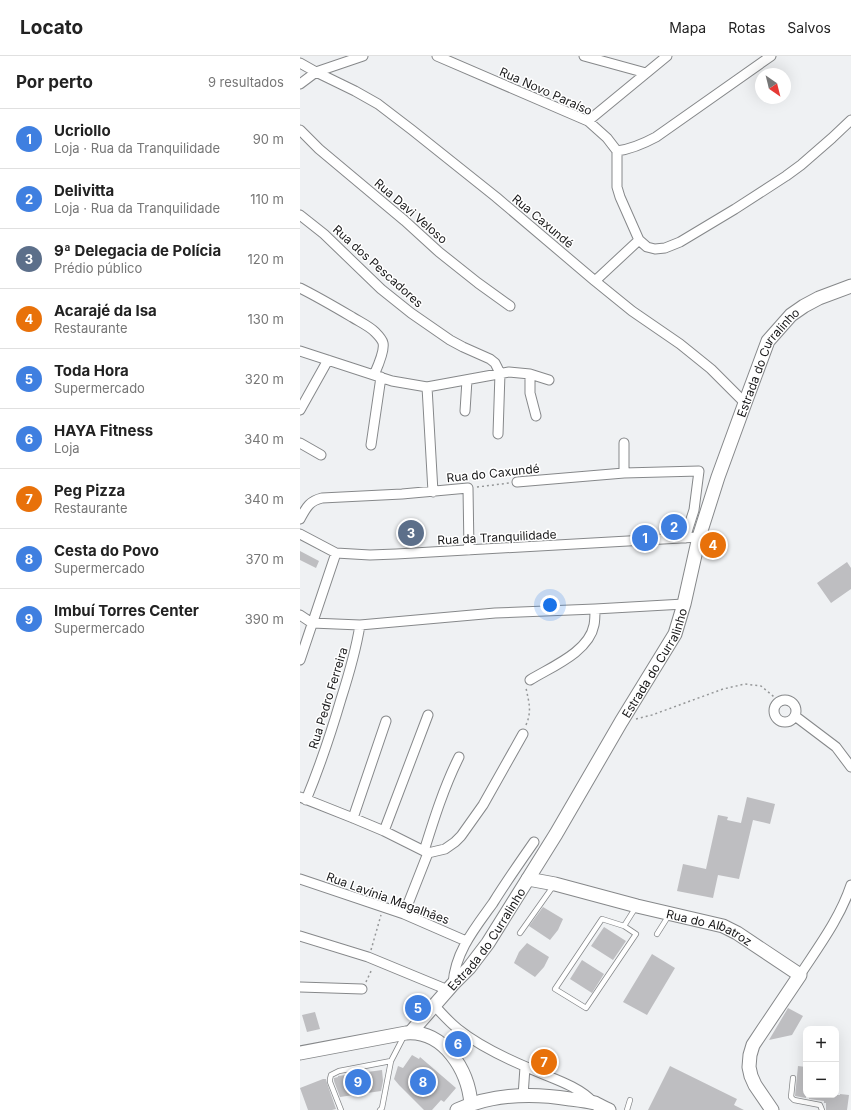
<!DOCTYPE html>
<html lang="pt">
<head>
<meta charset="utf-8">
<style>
	:root { --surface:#fff; --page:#f2f2f2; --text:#222; --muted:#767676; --line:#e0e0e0; --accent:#111827 }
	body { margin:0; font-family:Inter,sans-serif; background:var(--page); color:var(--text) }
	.controls { position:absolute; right:12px; bottom:12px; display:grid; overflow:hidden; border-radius:8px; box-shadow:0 4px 16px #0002 }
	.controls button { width:36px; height:36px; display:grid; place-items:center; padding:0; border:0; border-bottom:1px solid var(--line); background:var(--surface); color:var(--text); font:20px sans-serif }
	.compass { position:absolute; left:455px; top:12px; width:36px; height:36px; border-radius:50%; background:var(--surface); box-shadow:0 4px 16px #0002; rotate:145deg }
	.you { position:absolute; left:250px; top:549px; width:14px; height:14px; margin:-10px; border:3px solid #fff; border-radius:50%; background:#1a73e8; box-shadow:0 0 0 6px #1a73e833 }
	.badge { display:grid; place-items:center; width:26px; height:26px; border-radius:50%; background:var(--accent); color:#fff; font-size:13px; font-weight:700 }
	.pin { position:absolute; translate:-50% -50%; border:2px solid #fff; box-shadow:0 1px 4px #0006 }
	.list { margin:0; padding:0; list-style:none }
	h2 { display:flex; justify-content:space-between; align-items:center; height:52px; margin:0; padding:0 16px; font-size:17px }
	h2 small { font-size:13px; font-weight:400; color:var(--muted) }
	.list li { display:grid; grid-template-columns:26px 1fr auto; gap:12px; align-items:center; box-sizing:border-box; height:60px; padding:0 16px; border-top:1px solid var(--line) }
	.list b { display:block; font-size:15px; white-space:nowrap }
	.list p { margin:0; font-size:13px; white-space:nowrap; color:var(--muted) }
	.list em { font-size:13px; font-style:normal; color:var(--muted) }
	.map { position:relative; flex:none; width:551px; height:1054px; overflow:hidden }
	header { display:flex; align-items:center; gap:24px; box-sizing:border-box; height:56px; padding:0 20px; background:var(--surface); border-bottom:1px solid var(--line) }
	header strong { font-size:19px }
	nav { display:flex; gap:22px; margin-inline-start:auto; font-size:14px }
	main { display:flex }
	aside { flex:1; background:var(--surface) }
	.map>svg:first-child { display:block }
</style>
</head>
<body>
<header>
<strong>Locato</strong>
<nav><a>Mapa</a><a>Rotas</a><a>Salvos</a></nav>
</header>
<main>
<aside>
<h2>Por perto<small>9 resultados</small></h2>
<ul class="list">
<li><span class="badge" style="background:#3f7fe0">1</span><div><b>Ucriollo</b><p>Loja · Rua da Tranquilidade</p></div><em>90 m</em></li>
<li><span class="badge" style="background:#3f7fe0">2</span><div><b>Delivitta</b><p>Loja · Rua da Tranquilidade</p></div><em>110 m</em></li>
<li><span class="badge" style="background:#5c6f8a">3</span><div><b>9ª Delegacia de Polícia</b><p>Prédio público</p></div><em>120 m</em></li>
<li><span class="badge" style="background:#e8710a">4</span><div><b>Acarajé da Isa</b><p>Restaurante</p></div><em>130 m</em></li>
<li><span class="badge" style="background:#3f7fe0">5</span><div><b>Toda Hora</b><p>Supermercado</p></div><em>320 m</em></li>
<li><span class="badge" style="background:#3f7fe0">6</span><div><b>HAYA Fitness</b><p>Loja</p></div><em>340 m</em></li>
<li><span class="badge" style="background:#e8710a">7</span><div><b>Peg Pizza</b><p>Restaurante</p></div><em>340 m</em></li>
<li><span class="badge" style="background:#3f7fe0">8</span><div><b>Cesta do Povo</b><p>Supermercado</p></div><em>370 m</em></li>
<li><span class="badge" style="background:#3f7fe0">9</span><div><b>Imbuí Torres Center</b><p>Supermercado</p></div><em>390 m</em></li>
</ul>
</aside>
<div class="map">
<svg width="551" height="1054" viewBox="0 0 551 1054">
	<rect width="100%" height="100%" fill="#eff1f3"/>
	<path fill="#bebec1" d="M0,495L19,505L16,512L0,504Z
		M547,506L551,512V533L531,547L517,527Z
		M447,741L475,748L470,768L453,764L439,823L418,819L413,842L377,835L383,808L406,813L418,759L428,761L427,764L441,767Z
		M243,851L263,863L258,874L250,884L229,870Z
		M304,871L326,885L313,904L291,890Z
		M227,887L249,901L244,911L235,921L214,907L219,896Z
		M352,898L375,912L347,959L323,946Z
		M282,904L304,918L292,937L270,923Z
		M488,952L503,960L492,979L469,984Z
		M15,956L20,973L7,976L2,959Z
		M112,999L119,1003L120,1001L156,1032L144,1046L141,1044L132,1054H124L99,1029L94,1023L98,1010L103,1012Z
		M370,1010L437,1043L434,1049L444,1054H348Z
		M498,1010L506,1011V1042L495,1040Z
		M82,1014L83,1025L81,1035L40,1041L34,1025V1022L38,1021V1020Z
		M23,1023H26L27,1027L36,1053L32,1054H8L0,1032Z
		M540,1038L549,1039L547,1054H526V1047H524V1045L509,1043V1039H540Z"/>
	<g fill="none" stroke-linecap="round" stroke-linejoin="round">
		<g stroke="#86888a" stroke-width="6">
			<path id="lane" d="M302,863L324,870L336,878L286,952L255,933Z
				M324,870L336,851
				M220,877L254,829
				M357,878L369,859
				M493,1022L491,1041L494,1044L520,1049L522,1054
				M41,1054L30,1026V1023L31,1019L39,1015L91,1005
				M80,1054L82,1052L91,1005L104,980
				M327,1054L330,1044"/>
		</g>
		<g stroke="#86888a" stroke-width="11">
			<path id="street" d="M137,0L288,65L307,82L317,95V131L320,141L339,184L347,191L355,193L365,192L380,186L435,153L486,120L501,109L532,82L551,64
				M284,0L346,17
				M0,7L16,16L63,0
				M0,28L16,16L55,35L78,48L112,74L196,141L295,225L332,255L380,288L411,313L445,347
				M288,65L367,0
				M0,74L19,93L105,165L139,196L178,227L210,250
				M317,95C332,93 343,88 356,81L471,0
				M0,159L24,178L81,233L111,257L150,284L163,291L190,303L195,307L200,317L198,378
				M295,225L339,184
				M0,232C18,241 35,251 52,261C60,266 69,270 75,276C78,279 82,283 83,287C85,295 77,312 74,319
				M0,295L92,325L127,331L209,316L230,318L249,324
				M230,318V337L236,360
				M127,331L133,436
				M0,354L28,304
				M165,355L167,324
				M0,387L21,399
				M324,387V417
				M71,389L81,321
				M217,426L324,417L399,415L394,454L385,482
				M0,463C6,452 9,445 22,442L102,438L168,432L169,494
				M0,478L36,497L70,499L96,498L399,481
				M0,559L12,567L60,569L195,557L295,553L384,548
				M0,604L36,497
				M230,624C251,611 289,596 294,569C295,564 295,558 295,553
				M474 655a11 11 0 1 1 22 0a11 11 0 1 1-22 0Z
				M495,660L536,691L551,711
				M0,741L53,762L84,775L128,797L104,858
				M6,744C20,710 31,677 41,643C49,618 56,594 60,569
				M53,762L86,665
				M84,775L128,659
				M124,795C134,763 144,731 159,701
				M128,797L145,793L155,786L161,780L183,749L223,678
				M0,823L104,858L166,885
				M0,880L68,901L148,934
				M500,919C519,890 540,862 551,829
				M153,928C155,896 175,872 193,847C206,826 220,806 234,786
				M0,931L62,933
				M134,949C142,958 149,966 158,973C178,989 207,1003 231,1013C251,1022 279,1030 293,1046
				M223,1040L225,1011"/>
		</g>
		<g stroke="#86888a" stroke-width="15">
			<g id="secondary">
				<path id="s1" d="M228,823L255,828L337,850L423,870L437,877L500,919L463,974L453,989L450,999L449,1011L451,1020L455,1029L472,1054"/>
				<path id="s2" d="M111,976L153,928L169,912L188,887L256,778L321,666L375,578L384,548L399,481L418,421L445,347L468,285L491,259L504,250L519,242L551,230"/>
				<path d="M0,997L106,977C144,974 168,1014 171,1048"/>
				<path d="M157,1054C192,1038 233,1037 270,1043C278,1044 287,1045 295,1047C299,1049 304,1052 309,1054"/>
			</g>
		</g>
		<path stroke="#959798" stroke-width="1.5" stroke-dasharray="2 3" stroke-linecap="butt" d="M177,431L209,427
			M336,663L352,659L423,633L445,628L461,630L479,645
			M226,669C232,655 229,647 226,632
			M71,894L81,859
			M66,926L72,913"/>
		<use href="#lane" stroke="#fff" stroke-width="4.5"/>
		<use href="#street" stroke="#fff" stroke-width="9"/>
		<use href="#secondary" stroke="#fff" stroke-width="13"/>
	</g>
	<g text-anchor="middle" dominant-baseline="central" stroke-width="3" stroke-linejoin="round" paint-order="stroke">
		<g font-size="12" fill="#181819" stroke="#fff">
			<text transform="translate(246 35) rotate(24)">Rua Novo Paraíso</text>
			<text transform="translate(111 155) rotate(41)">Rua Davi Veloso</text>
			<text transform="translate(243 165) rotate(40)">Rua Caxundé</text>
			<text transform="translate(78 210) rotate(42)">Rua dos Pescadores</text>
			<text stroke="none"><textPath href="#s2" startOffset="768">Estrada do Curralinho</textPath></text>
			<text transform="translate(193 417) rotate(-6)">Rua do Caxundé</text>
			<text transform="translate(197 481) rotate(-3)">Rua da Tranquilidade</text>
			<text stroke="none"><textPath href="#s2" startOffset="444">Estrada do Curralinho</textPath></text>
			<text transform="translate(28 642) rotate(-73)">Rua Pedro Ferreira</text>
			<text transform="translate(88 842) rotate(20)">Rua Lavínia Magalhães</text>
			<text stroke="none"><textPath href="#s1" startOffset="188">Rua do Albatroz</textPath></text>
			<text stroke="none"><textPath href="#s2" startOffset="120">Estrada do Curralinho</textPath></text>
		</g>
	</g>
</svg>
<div class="controls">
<button>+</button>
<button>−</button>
</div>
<svg class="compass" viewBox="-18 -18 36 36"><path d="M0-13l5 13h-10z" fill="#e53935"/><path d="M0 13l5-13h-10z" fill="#767676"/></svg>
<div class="you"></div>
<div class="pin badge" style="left:345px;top:482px;background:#3f7fe0">1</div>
<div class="pin badge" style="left:374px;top:471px;background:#3f7fe0">2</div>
<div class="pin badge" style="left:111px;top:477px;background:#5c6f8a">3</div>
<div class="pin badge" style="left:413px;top:489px;background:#e8710a">4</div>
<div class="pin badge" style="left:118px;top:952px;background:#3f7fe0">5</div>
<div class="pin badge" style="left:158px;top:988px;background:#3f7fe0">6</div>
<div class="pin badge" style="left:244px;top:1006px;background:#e8710a">7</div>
<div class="pin badge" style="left:123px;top:1026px;background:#3f7fe0">8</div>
<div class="pin badge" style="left:58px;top:1026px;background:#3f7fe0">9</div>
</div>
</main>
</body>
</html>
